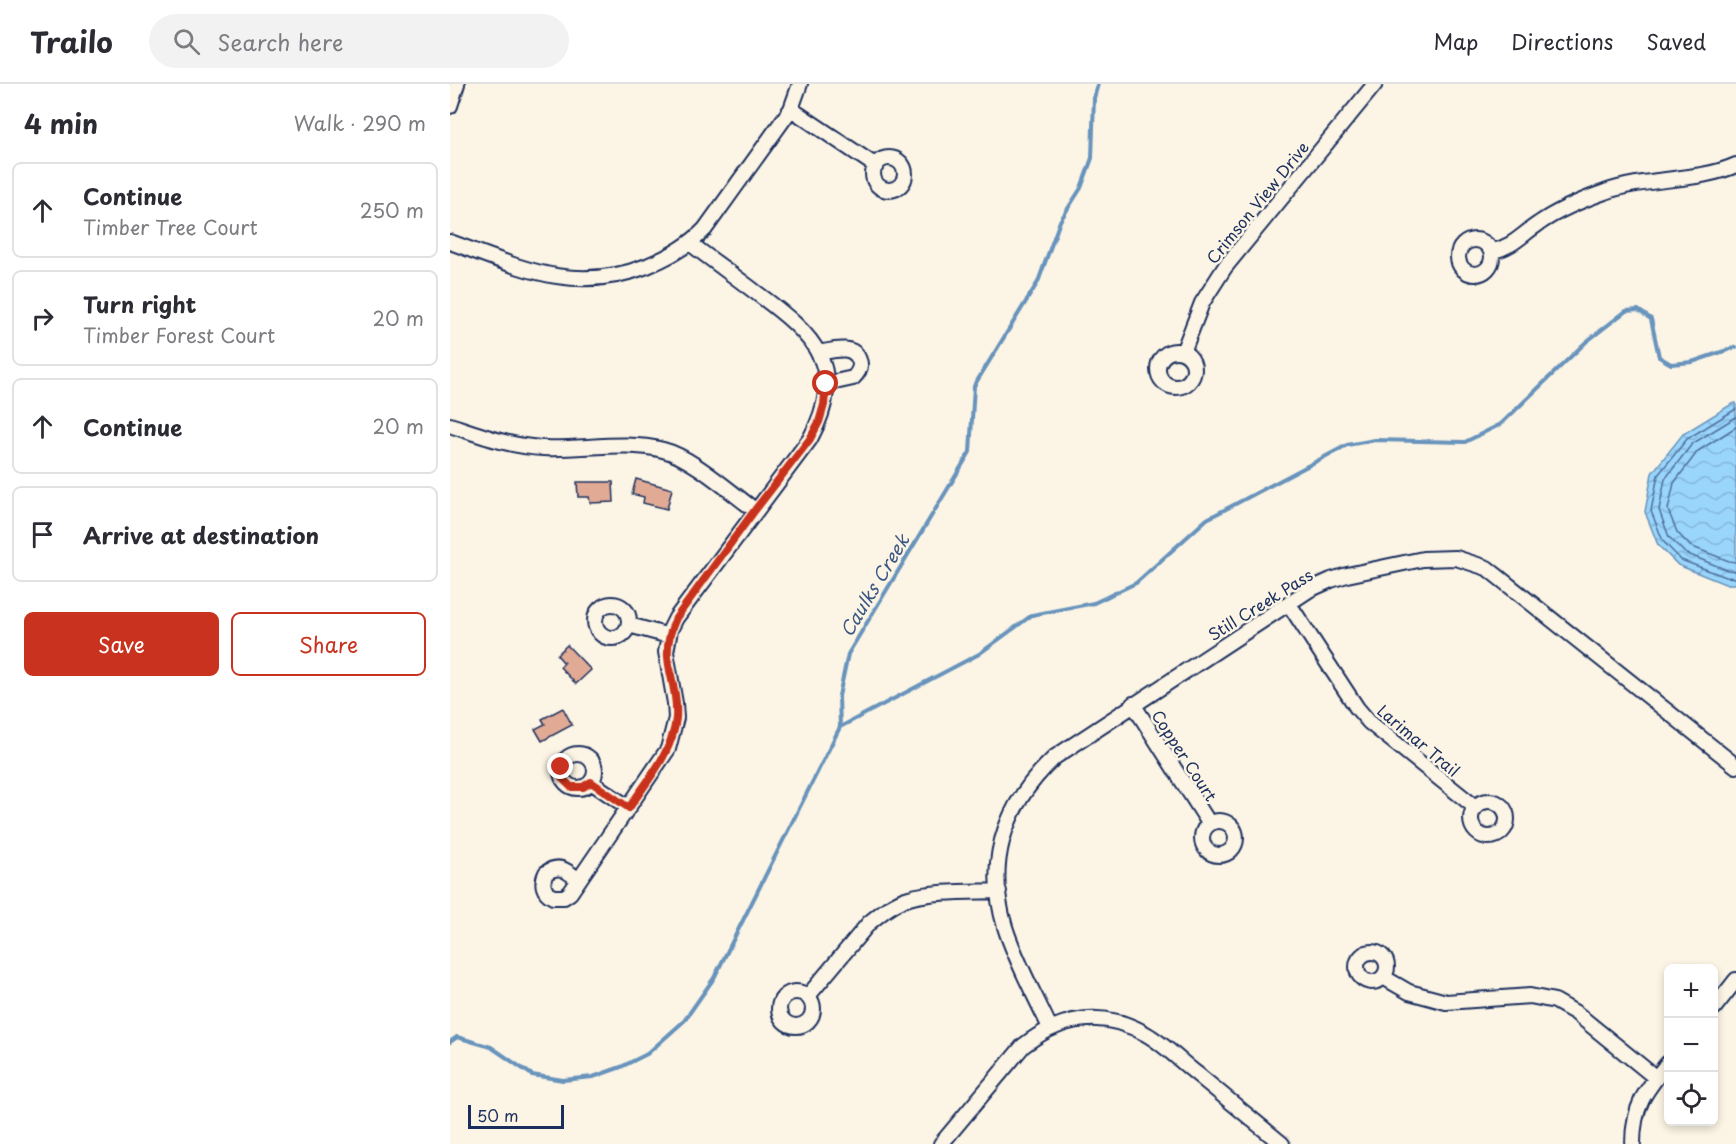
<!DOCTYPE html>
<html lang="en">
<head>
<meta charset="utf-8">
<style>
	:root { --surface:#fff; --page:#f2f2f3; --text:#2b2b33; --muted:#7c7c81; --line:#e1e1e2; --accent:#c8321e }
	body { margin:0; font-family:"Playpen Sans",sans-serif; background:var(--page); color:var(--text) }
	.controls { position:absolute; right:18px; bottom:18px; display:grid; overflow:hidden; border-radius:9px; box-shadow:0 3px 9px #0003 }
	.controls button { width:54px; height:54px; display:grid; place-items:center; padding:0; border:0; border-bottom:2px solid var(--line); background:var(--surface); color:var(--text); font:30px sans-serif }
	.scale { position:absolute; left:18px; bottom:15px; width:96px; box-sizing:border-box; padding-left:6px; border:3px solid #1b2f5e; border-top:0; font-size:16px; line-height:21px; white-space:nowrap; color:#1b2f5e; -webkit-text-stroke:4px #fcf5e5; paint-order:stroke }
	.stop { position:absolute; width:18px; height:18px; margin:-14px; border:4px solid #c8321e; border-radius:50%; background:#fff }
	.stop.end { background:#c8321e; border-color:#fff; box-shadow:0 2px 6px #0008 }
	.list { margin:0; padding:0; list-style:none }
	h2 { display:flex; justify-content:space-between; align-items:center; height:78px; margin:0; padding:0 24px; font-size:26px }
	h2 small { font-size:20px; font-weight:400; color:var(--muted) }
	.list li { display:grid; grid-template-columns:39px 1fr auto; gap:18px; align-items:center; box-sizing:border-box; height:96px; margin:0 12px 12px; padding:0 12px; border:2px solid var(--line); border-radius:9px }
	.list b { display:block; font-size:22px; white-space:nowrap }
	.list p { margin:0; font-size:20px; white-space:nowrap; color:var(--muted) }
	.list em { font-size:20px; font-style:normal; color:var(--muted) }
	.actions { display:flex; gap:12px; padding:18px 24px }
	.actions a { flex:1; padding:14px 0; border:2px solid var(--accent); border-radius:9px; text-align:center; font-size:21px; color:var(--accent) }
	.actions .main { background:var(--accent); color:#fff }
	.icon { flex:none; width:33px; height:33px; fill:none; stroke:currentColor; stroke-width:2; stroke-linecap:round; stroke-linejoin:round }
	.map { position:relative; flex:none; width:1286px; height:1060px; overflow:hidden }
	header { display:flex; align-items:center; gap:36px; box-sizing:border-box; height:84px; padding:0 30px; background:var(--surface); border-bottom:2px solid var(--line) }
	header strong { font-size:28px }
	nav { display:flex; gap:33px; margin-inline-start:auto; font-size:21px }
	.search { width:420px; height:54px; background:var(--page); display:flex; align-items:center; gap:15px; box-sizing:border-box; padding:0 21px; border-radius:33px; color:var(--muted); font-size:22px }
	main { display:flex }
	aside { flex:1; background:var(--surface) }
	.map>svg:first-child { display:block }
</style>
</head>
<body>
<header>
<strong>Trailo</strong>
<div class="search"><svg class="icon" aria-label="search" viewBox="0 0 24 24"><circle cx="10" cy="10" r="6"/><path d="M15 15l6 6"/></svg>Search here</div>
<nav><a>Map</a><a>Directions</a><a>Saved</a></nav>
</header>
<main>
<aside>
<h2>4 min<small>Walk · 290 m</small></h2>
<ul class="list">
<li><svg class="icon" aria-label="ahead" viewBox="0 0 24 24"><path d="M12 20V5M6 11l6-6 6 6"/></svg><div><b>Continue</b><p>Timber Tree Court</p></div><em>250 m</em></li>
<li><svg class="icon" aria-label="right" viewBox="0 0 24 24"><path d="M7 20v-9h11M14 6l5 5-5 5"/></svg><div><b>Turn right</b><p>Timber Forest Court</p></div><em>20 m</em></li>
<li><svg class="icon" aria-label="ahead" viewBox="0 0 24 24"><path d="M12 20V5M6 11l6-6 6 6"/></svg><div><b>Continue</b></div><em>20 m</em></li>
<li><svg class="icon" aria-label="arrive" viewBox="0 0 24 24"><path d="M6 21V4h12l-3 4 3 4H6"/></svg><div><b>Arrive at destination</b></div></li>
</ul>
<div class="actions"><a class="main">Save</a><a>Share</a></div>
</aside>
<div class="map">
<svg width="1286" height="1060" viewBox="0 0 1286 1060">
	<defs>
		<pattern id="water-waves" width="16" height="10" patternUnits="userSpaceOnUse" patternTransform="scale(1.5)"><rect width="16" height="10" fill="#9ad5fb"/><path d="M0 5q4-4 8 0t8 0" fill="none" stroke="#84b7da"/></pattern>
	</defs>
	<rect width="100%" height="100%" fill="#fcf5e5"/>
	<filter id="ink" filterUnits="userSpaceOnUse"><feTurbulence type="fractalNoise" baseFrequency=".0167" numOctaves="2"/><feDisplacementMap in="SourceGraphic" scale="12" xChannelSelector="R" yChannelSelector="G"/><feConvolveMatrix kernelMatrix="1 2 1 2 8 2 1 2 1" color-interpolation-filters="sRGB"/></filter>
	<g filter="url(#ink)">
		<path fill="url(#water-waves)" stroke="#6793bc" stroke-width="1.5" d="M1286,319V500H1275L1228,481L1208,461L1195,428L1202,389L1233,350L1282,320Z"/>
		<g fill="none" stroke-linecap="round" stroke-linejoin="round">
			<path stroke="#4e719d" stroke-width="1.5" d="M1286,325L1237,355L1208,391L1201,427L1213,457L1231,476L1276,493L1286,494
				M1286,333L1242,360L1215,395L1209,426L1219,453L1235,469L1277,486L1286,487
				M1286,343L1248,367L1224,399L1218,426L1227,448L1240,462L1279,477L1286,478"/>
			<path stroke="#6793bc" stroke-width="4" d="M390,643L529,570L582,531L644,519L686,499L757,435L897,361L925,356L1015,358L1051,340L1136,258L1176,227L1188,226L1201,235L1209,273L1221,280L1242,278L1286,263
				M0,958L7,953L41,963L82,991L113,996L143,993L171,983L197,970L234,937L264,894L390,643L389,612L398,570L520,368L524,302L588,198L610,137L631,104L642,74L644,14L648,0"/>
		</g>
		<path fill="#e0aa95" stroke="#1b2f5e" stroke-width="1.5" d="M186,395L222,405L217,425L193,419L194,413L182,410Z
			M127,398H163L164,418L140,419L139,413H128Z
			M117,561L141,586L126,600L110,583L114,579L107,571Z
			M113,624L122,641L92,657L85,645L95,640L92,635Z"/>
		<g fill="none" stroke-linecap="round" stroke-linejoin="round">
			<g stroke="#1b2f5e" stroke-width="18">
				<path id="street" d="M0,22L7,0
					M341,25L426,82
					M423 90a16 16 0 1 1 32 0a16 16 0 1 1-32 0Z
					M1008 173a17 17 0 1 1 34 0a17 17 0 1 1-34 0Z
					M0,158C70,183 123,211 197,182C219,173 239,162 255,145L341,25L350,0
					M1041,168C1064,162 1070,152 1088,140C1108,126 1132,116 1155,108C1195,93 1249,98 1286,81
					M708 285a18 18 0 1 1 36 0a18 18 0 1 1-36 0Z
					M733,268L752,219L775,183L925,0
					M368,269C381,267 403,259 409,276C412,283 408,289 403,294L376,300
					M0,341C30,351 62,363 93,364C132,366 175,356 213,366C242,373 280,408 305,426
					M145 537a17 17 0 1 1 34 0a17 17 0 1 1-34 0Z
					M839,520L907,624L919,638L1025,723
					M179,541L219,552
					M683,620L759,739
					M111 687a17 17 0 1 1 34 0a17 17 0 1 1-34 0Z
					M141,698L179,724
					M1021 735a18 18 0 1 1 36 0a18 18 0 1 1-36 0Z
					M752 754a17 17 0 1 1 34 0a17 17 0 1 1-34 0Z
					M129,796C117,787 109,779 96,789C91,799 93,808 103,813H114L120,809L218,665L226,634L225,619L216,568L220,546L226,534L360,355C398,284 365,252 308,210C286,193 263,177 241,160
					M907 883a15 15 0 1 1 30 0a15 15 0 1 1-30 0Z
					M933,893L959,908L996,918L1080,912L1105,917L1126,929L1206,994
					M329 925a17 17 0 1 1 34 0a17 17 0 1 1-34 0Z
					M358,912L419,839C431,829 444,818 459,814C484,807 522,808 549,807
					M1264,924L1286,896
					M600,944C585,911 566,878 555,843C535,776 555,720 605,673L859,506L881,496L897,491L973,475L1006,474L1037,484L1286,682
					M491,1060L573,962C611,932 653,925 696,950C714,960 730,977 747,990C775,1013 804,1037 832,1060
					M1183,1060C1183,1022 1195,1007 1218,979"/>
			</g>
			<use href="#street" stroke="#fcf5e5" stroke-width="14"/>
		</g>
	</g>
	<g fill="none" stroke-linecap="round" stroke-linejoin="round" filter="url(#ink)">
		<path stroke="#c8321e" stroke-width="8" d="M111,683L112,694L121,703H133L141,698L179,724C197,697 223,668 226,634C229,594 206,577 226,534L305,426L360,355L369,338L374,321L376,300"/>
	</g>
	<g text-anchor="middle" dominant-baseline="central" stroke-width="5" stroke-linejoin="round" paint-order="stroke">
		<g font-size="16" fill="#1b2f5e" stroke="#fcf5e5">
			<text transform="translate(807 118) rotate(-51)">Crimson View Drive</text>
			<text transform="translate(810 520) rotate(-32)">Still Creek Pass</text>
			<text transform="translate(969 656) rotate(40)">Larimar Trail</text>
			<text transform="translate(735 671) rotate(57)">Copper Court</text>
		</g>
		<g font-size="18" font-style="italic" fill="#3b5885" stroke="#fcf5e5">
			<text transform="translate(424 501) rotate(-59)">Caulks Creek</text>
		</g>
	</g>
</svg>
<div class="controls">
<button>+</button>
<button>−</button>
<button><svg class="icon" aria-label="locate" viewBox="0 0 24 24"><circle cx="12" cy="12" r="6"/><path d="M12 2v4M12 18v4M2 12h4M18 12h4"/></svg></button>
</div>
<div class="scale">50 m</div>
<div class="stop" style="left:376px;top:300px"></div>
<div class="stop end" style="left:111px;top:683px"></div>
</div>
</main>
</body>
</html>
